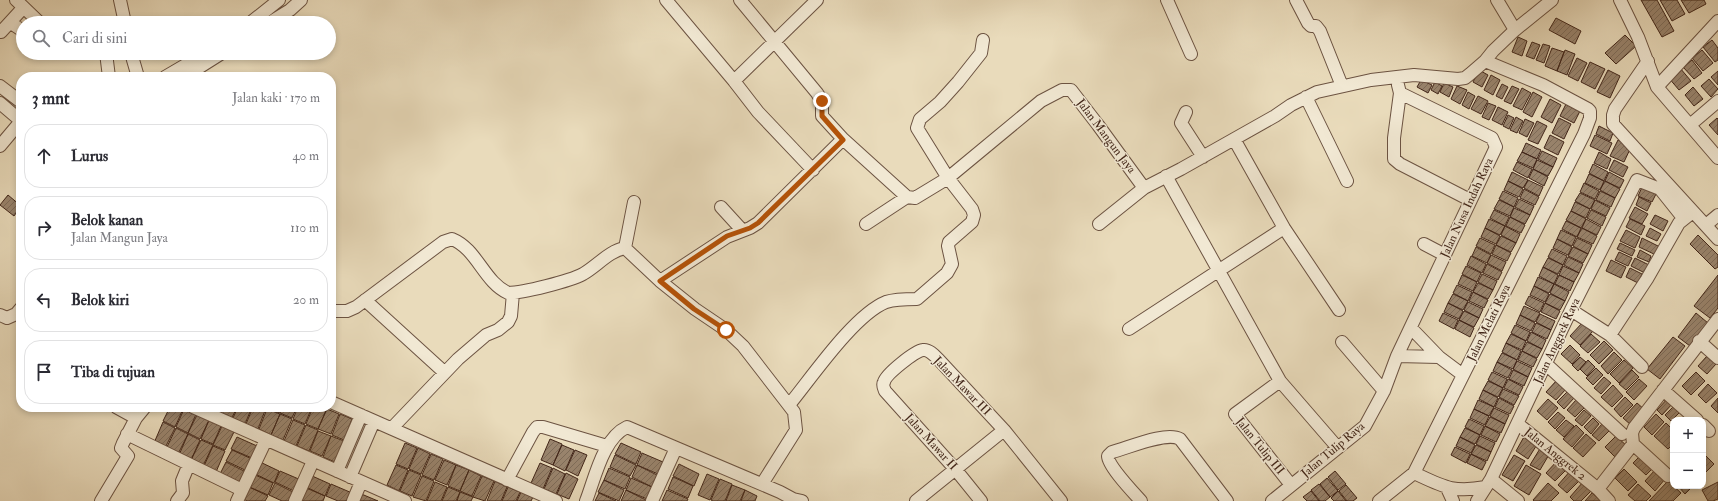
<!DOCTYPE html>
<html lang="id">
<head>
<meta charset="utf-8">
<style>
	:root { --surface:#fff; --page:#f2f2f3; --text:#2b2b33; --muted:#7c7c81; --line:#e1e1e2 }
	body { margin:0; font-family:"IM FELL Double Pica",serif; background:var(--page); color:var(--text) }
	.controls { position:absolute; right:12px; bottom:12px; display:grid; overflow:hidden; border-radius:8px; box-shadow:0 2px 6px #0003 }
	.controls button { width:36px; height:36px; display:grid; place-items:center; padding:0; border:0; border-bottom:1px solid var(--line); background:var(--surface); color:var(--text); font:20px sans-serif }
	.stop { position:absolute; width:12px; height:12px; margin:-9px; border:3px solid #b45309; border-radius:50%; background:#fff }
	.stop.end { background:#b45309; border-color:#fff; box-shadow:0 1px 4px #0008 }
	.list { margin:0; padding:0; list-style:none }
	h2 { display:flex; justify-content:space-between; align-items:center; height:52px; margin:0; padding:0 16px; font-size:17px }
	h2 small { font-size:13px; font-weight:400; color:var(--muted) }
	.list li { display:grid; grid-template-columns:26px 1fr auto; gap:12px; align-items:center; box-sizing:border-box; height:64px; margin:0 8px 8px; padding:0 8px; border:1px solid var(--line); border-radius:16px }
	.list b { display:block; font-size:15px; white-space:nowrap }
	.list p { margin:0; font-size:13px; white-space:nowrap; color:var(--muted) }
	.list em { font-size:13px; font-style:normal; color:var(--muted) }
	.icon { flex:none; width:22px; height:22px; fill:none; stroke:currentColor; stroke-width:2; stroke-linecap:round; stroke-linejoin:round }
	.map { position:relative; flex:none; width:1718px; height:501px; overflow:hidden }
	.search { position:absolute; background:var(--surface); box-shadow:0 2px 6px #0003; left:16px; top:16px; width:320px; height:44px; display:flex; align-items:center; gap:10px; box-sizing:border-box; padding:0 14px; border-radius:22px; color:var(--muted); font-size:15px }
	.panel { position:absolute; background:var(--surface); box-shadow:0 2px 6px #0003; left:16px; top:72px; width:320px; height:340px; border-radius:16px }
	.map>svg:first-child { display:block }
</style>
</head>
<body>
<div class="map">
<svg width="1718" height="501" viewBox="0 0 1718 501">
	<defs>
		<pattern id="building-hatch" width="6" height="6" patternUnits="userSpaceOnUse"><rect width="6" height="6" fill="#99846d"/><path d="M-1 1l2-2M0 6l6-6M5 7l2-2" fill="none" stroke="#7e6c59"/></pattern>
	</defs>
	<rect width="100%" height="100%" fill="#e9dbbb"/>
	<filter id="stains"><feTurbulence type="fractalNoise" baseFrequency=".005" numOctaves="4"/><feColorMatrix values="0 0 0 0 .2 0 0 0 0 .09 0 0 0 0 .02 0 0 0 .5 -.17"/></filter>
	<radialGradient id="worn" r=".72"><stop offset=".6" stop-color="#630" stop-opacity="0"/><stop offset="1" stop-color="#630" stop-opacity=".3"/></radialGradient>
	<path fill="url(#building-hatch)" stroke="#422619" d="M1641,0H1657L1674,31L1662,37Z
		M1660,0H1677L1685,14L1672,21Z
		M1681,0H1704L1706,4L1689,13Z
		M1556,18L1581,31L1575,44L1549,30Z
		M1625,35L1636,46L1616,64L1605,53Z
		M1518,37L1527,41L1522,56L1512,52Z
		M1712,40L1718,48V60L1715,62L1703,47Z
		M1532,42L1540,45L1534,59L1526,56Z
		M1543,44L1550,46L1544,63L1536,60Z
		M1552,48L1564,52L1557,71L1545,66Z
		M1565,50L1575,54L1567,75L1557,71Z
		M1702,50L1713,63L1703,71L1692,58Z
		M1577,58L1587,63L1578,81L1568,76Z
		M1692,60L1702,73L1694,79L1683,67Z
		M1590,62L1605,69L1595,89L1581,82Z
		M1680,68L1691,81L1679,90L1668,77Z
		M1479,70L1488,75L1482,87L1473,82Z
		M1608,70L1620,76L1610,98L1597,92Z
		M1718,71V85L1711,77Z
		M1491,75L1500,80L1493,95L1484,90Z
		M1709,79L1718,89L1711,97L1701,86Z
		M1421,80L1432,85L1428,93L1417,87Z
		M1435,82L1442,86L1438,94L1431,90Z
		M1444,83L1453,87L1449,97L1440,92Z
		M1502,84L1508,87L1502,99L1496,96Z
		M1457,86L1467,90L1460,104L1451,99Z
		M1512,86L1519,89L1511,104L1504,101Z
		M1693,87L1703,99L1694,106L1685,95Z
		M1522,88L1531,93L1522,110L1513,106Z
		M1468,92L1475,96L1469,109L1462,105Z
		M1533,92L1542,97L1532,117L1523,112Z
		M1478,96L1488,101L1481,114L1471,109Z
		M1550,99L1561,105L1552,123L1541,117Z
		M1488,103L1496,106L1489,120L1482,117Z
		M1566,104L1580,111L1574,123L1560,116Z
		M1498,107L1508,112L1502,125L1492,120Z
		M1508,115L1514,118L1509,129L1503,126Z
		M1516,117L1523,121L1517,133L1510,130Z
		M1559,118L1571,124L1564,139L1552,133Z
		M1717,118L1718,119V135L1709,125Z
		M1525,119L1534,123L1527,137L1519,133Z
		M1537,121L1547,126L1538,144L1528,140Z
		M1599,126L1613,133L1610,141L1596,134Z
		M1550,135L1564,142L1558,155L1544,148Z
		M1595,135L1612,143L1607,154L1590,146Z
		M1618,140L1631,147L1624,162L1610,156Z
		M1526,143L1541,150L1537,159L1522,152Z
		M1542,151L1557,158L1553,167L1538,159Z
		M1522,152L1537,159L1533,168L1517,161Z
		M1599,152L1611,159L1607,169L1594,163Z
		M1537,160L1553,167L1548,176L1533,169Z
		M1614,160L1628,167L1623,177L1609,170Z
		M1517,162L1532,169L1528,178L1513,170Z
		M1593,164L1608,172L1604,181L1589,173Z
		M1533,169L1548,177L1544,186L1529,178Z
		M1512,172L1528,180L1523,188L1508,181Z
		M1609,172L1624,180L1620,188L1605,181Z
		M1589,174L1604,181L1600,190L1585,183Z
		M1528,180L1543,187L1539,196L1524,188Z
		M1508,181L1523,189L1519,197L1504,190Z
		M1605,181L1620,189L1615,198L1600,190Z
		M1584,183L1599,191L1595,199L1580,192Z
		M1643,185L1657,192L1652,202L1638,196Z
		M1524,189L1539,197L1535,205L1520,198Z
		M1503,191L1518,198L1514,207L1499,199Z
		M1600,191L1615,198L1611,207L1596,200Z
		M1580,193L1595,200L1590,209L1575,201Z
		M8,195L21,206L14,216L0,205Z
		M1639,197L1651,203L1647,211L1636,205Z
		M1519,199L1534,206L1530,215L1515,207Z
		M1499,200L1514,207L1510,216L1494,209Z
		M1595,200L1610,208L1606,216L1591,209Z
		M1575,202L1590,209L1586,218L1571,211Z
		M1635,207L1648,214L1642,224L1629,218Z
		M1514,208L1530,215L1525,224L1510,217Z
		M1494,210L1509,217L1505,226L1490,218Z
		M1591,210L1606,217L1602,226L1587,218Z
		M1571,211L1586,219L1581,228L1566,220Z
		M1655,215L1668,221L1663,231L1650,224Z
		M1510,217L1525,225L1521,233L1506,226Z
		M1489,219L1505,226L1500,235L1485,228Z
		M1586,219L1601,227L1597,235L1582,228Z
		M1630,219L1645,226L1641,235L1626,227Z
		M1566,221L1581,228L1577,237L1562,229Z
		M1505,226L1520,234L1516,243L1501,235Z
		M1485,228L1500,236L1496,244L1481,237Z
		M1582,228L1597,236L1593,244L1577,237Z
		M1650,228L1661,234L1657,241L1646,236Z
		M1561,230L1576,237L1572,246L1557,239Z
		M1626,230L1640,237L1635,248L1620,241Z
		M1698,235L1718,255V267L1715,269L1690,244Z
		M1501,236L1516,243L1511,252L1496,245Z
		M1480,238L1495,245L1491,254L1476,246Z
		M1577,238L1592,245L1588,254L1573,246Z
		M1642,238L1660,247L1656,255L1639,247Z
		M1557,239L1572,247L1568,255L1553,248Z
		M1620,243L1635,250L1632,256L1617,249Z
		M1496,245L1511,253L1507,261L1492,254Z
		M1476,247L1491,255L1487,263L1472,256Z
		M1573,247L1588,254L1583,263L1568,256Z
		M1552,249L1567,256L1563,265L1548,257Z
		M1640,250L1651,256L1649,262L1637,257Z
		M1619,252L1632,258L1628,266L1615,260Z
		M1491,255L1506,262L1502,271L1487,263Z
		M1471,256L1486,264L1482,273L1467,265Z
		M1568,257L1583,264L1579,273L1564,265Z
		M1548,258L1563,265L1558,274L1543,267Z
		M1635,258L1649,265L1645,273L1631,266Z
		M1611,260L1626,267L1621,278L1606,271Z
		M1487,264L1502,272L1498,280L1483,273Z
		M1466,266L1481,273L1477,282L1462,274Z
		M1563,266L1579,273L1574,282L1559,275Z
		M1543,267L1558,275L1554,284L1539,276Z
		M1630,268L1642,274L1638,283L1626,277Z
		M1482,274L1497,281L1493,290L1478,282Z
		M1462,275L1477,282L1473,291L1458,284Z
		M1559,275L1574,282L1570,291L1555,284Z
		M1718,275V308L1710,318L1694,306Z
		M1538,277L1554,284L1549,293L1534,286Z
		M1478,283L1493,290L1488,299L1473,292Z
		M1554,284L1569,292L1565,301L1550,293Z
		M1457,285L1472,292L1468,301L1453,293Z
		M1534,286L1549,294L1545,302L1530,295Z
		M1473,292L1488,300L1484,308L1469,301Z
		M1453,294L1468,301L1463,310L1448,303Z
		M1550,294L1565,301L1560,310L1545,303Z
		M1529,296L1544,303L1540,312L1525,304Z
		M1468,302L1483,309L1479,318L1464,310Z
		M1448,303L1463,311L1459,319L1444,312Z
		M1545,303L1560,311L1556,319L1541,312Z
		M1524,306L1540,313L1535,322L1520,315Z
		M1464,311L1479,318L1474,327L1459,320Z
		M1443,313L1458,320L1454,329L1439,321Z
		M1696,313L1708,323L1690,346L1678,337Z
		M1540,314L1555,321L1551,330L1536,322Z
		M1520,315L1535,323L1531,331L1516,324Z
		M1459,320L1474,328L1470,337L1455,329Z
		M1583,322L1593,331L1580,345L1570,336Z
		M1536,323L1551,330L1547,339L1532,332Z
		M1515,325L1530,332L1526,341L1511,333Z
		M1531,332L1546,340L1542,349L1527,341Z
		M1511,334L1526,341L1522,350L1506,343Z
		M1591,334L1600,342L1588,353L1580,346Z
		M1673,337L1685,346L1660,379L1647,369Z
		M1604,341L1613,350L1599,364L1590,355Z
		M1527,342L1542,349L1537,358L1522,351Z
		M1506,343L1521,351L1517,360L1502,352Z
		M1570,345L1580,355L1572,364L1561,354Z
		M1522,351L1537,359L1533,367L1518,360Z
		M1614,352L1622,360L1608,374L1601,366Z
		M1502,353L1517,360L1513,369L1497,362Z
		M1707,356L1716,364L1707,374L1698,366Z
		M1580,357L1586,362L1578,371L1572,365Z
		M1588,360L1595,367L1587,376L1580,369Z
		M1624,360L1633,368L1619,383L1610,374Z
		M1517,361L1532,368L1528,377L1513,369Z
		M1497,362L1512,370L1508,378L1493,371Z
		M1596,368L1603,375L1593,385L1586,378Z
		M1513,370L1528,377L1524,386L1509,379Z
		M1632,370L1639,377L1626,390L1619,384Z
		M1492,372L1507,379L1503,388L1488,380Z
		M1696,372L1705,381L1691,395L1682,386Z
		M1604,377L1611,383L1601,394L1594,388Z
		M1508,379L1523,387L1519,395L1504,388Z
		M1639,379L1647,386L1634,400L1626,392Z
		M1557,380L1566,389L1556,400L1546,392Z
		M1488,381L1503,388L1498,397L1483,390Z
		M1708,384L1717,393L1706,403L1698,395Z
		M1613,385L1623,396L1612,407L1601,397Z
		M1503,389L1519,396L1514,405L1499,397Z
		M1483,390L1498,398L1494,407L1479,399Z
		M1567,392L1574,398L1564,409L1557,402Z
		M1625,397L1633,405L1621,417L1614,409Z
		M1669,397L1674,402L1662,415L1657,410Z
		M1499,398L1514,406L1510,414L1495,407Z
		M1718,398V413L1711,406Z
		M1548,399L1558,408L1547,420L1537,411Z
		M1478,400L1494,407L1489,416L1474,409Z
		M1576,400L1584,408L1575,417L1567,410Z
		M1637,403L1645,410L1631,425L1623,418Z
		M1674,406L1680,412L1671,421L1665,415Z
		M170,407H184L175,427L163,421Z
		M185,407L197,412L188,433L176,427Z
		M222,407H237L232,418L220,413Z
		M238,407H252L245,424L233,418Z
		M253,407L266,408L258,429L246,424Z
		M268,407H282L279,413Z
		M283,407H297L292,418L280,413Z
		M298,407H312L305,424L293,419Z
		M313,407L327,408L318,429L306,424Z
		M1494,408L1509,415L1505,424L1490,416Z
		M267,409L280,414L271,435L259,429Z
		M327,409L339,414L331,434L318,429Z
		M1474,409L1489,416L1485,425L1470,418Z
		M1584,410L1591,416L1582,426L1575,420Z
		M1558,412L1565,418L1555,429L1548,422Z
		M198,413L210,418L200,439L188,433Z
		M280,414L292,419L283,440L271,435Z
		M340,414L352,419L344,440L332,435Z
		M1656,414L1664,422L1652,435L1644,427Z
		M1490,417L1505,424L1501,433L1485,426Z
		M210,418L222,424L213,444L201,439Z
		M1593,418L1599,424L1591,434L1584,427Z
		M1469,419L1484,426L1480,435L1465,427Z
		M293,420L305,425L296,446L284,441Z
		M1566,420L1574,426L1564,437L1556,430Z
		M163,422L175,428L165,448L154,443Z
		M1666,423L1673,430V444L1668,449L1654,436Z
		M223,424L235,430L225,450L213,445Z
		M1602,424L1609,431L1599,441L1592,435Z
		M306,425L318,430L309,451L297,446Z
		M1576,425L1584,433L1572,447L1563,439Z
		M1485,426L1500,434L1496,442L1481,435Z
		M176,428L188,434L178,454L166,449Z
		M1465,428L1480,435L1475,444L1460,437Z
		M318,431L331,436L322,456L310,451Z
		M188,434L200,440L191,460L179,455Z
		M1586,434L1596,443L1583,457L1573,448Z
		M1525,435L1538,443L1528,459L1516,451Z
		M331,436L344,441L335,462L323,457Z
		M1480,436L1495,443L1491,452L1476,444Z
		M1616,436L1628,447L1617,459L1605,447Z
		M237,437L257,446L252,458L231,449Z
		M1460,437L1475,445L1471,453L1456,446Z
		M550,439L562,444L553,465L541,460Z
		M201,440L213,445L203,466L191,460Z
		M405,443L417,448L408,469L396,464Z
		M621,443L641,452L636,464L615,454Z
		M562,445L574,450L565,471L553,465Z
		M1476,445L1491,452L1487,461L1471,454Z
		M213,446L225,451L216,472L204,466Z
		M1455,447L1470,454L1466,463L1451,455Z
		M1541,447L1550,453L1540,470L1530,465Z
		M418,448L430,454L421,474L409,469Z
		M232,450L252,459L247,471L226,461Z
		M575,450L587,455L578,476L566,470Z
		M642,453L663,462L658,474L637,465Z
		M1703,453L1714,464L1703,475Z
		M431,454L443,459L434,480L422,475Z
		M1471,454L1486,462L1482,470L1467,463Z
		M615,455L636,465L630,476L610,467Z
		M1514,455L1525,461L1513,481L1502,475Z
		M1640,456L1653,468L1646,475L1633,463Z
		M444,460L456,465L447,485L435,480Z
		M258,461L279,471L274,483L253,473Z
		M1557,461L1566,470L1555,481L1546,473Z
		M226,462L246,472L241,483L220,474Z
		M540,463L552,468L543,489L531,483Z
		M679,464L699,474L694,486L673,476Z
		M396,465L408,470L399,491L387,485Z
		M456,465L469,470L460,491L448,486Z
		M637,465L657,475L652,487L632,477Z
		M1526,465L1541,474L1529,495L1514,486Z
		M553,468L565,474L556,494L544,489Z
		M609,468L630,477L625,489L604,480Z
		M1624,469L1637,482L1628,491L1615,478Z
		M409,470L421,475L412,496L400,491Z
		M469,470L481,476L472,496L460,491Z
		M1571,470L1581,479L1567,493L1558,485Z
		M1655,470L1665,479L1655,491L1645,481Z
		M280,471L301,480L296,492L275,482Z
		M1335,471L1346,484L1338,490L1328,477Z
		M566,473L578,479L569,499L557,494Z
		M253,474L273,483L268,495L247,486Z
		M707,474L719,479L710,500L698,495Z
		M310,475L330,484L325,496L304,486Z
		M422,476L434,481L426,501L413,497Z
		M482,476L494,481L485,501L473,497Z
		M673,477L693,486L688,498L668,489Z
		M631,478L652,487L647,499L626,490Z
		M1327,478L1338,491L1330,497L1320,484Z
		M720,479L732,484L725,501H713L711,500Z
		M604,480L624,490L619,501L598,492Z
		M495,481L507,487L501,501H487Z
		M1668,481L1681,493L1673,501H1649Z
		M435,482L447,487L441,501H427Z
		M1583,482L1592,490L1581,501H1574L1570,497Z
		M1718,482V499L1713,501H1708L1702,490Z
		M275,483L295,493L291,501H282L269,495Z
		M1548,483L1559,493L1551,501H1534L1533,500Z
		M331,484L352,493L349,501H338L326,496Z
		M1319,484L1330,497L1325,501H1320L1311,490Z
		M1638,484L1651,496L1646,501H1635L1628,495Z
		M732,485L745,490L740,501H726Z
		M1346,485L1357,498L1353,501H1347L1339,491Z
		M247,486L268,496L265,501H247L242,498Z
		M1678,486H1693L1685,494Z
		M304,487L325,496L323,501H303L299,499Z
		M448,487L460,492L456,501H442Z
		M508,487L520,492L516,501H502Z
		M626,490L646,500V501H621Z
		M667,490L688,499L687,501H662Z
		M745,490L757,496L755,501H741Z
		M1311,491L1319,501H1307L1303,497Z
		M1338,491L1346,501H1334L1331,498Z
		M460,492L473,497L471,501H457Z
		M521,492L533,497L531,501H517Z
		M359,493L378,501H355Z
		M599,493L616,501H595Z
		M1592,493L1600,500V501H1585Z"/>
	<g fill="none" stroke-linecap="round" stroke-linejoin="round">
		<g stroke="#6c5342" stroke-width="14">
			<path id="minor" d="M16,0L40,23
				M120,0L125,23
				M666,0L734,81L758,112L813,170
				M740,0L817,93L822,101V116L843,139
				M1167,0L1191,54
				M1296,0L1308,23L1311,26H1316L1320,31L1342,86
				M1497,0L1515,30
				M1620,0L1638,37L1657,87L1718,158
				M11,23L23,31
				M250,23L279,0
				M269,23L290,10L301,0
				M1,32L23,8
				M106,53L109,77
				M131,53L138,77
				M1648,61L1615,109L1613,115V124L1718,239
				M165,77L206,53
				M184,77L222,53
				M734,81L817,0
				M1398,85L1400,93L1394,138V159L1400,164L1470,200
				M0,86L21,102
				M1657,87L1718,21
				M1306,97L1347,181
				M0,103L21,121
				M1186,112L1181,123L1203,157
				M1690,125L1718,101
				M1234,139L1284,228L1339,310
				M0,146L21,121
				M1166,176L1280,381L1338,448
				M721,207L742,230
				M866,224L907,197
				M1099,224L1144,188
				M1706,225L1718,215
				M1424,244L1445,255
				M625,248L634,202
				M660,281L727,237L750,228L758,223L843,139L907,197L915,198L948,178L1041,101L1062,90H1071L1098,125L1144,188L1181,169L1275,116L1291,105L1317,92L1371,80L1414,75L1458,79L1465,78L1470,74L1485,61L1493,51L1515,30L1552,0
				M365,300L444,372
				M1571,310L1610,335L1642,367
				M331,311H347L356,307L443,242L452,239C477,249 484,282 508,293C523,293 570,281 583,274C597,266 609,251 625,248L660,281L695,309L726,330L743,346L794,412L796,430L762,484
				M0,315L7,318L16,314L21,308
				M1411,328L1439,357L1463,375
				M1129,329L1284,228
				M1610,335L1647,279L1679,223L1689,215
				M1699,341L1718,358
				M1342,342L1384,391
				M1397,356L1439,357
				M1546,364L1622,434
				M1280,381L1235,414L1291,485
				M1663,390L1697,420
				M331,402L556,501
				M789,405C812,377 854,315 886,302C895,299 907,299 917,299L947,273L952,264L948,246L949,242L972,222L974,215L972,209L948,178L917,128L920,119L940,102L958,82L981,53L983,40
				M116,407L136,418
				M193,407L405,501
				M1518,424L1598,489L1609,501
				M1703,425L1709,431
				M392,428L458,359L486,335L498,330L508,322L511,316L513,293
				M127,434L242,490
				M1633,444L1668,476
				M337,471L361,415
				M1414,473C1444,487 1453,493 1486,487
				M350,477L374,421
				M1491,479L1518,501
				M507,480L533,432L537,427H543L607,446
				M1447,488L1453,501
				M1598,489L1633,444L1632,433L1634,428L1718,319
				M101,501L128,456L121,448L123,443L136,418L145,407
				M177,501L183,493L182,481L189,464
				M237,501L266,440
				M295,501L313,461
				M353,501L361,482
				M586,501C595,478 603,438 627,427L780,492L793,499L802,501
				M652,501L676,448
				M916,501L1004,430
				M981,501L956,470L885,391C884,388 882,385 884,382C886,374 915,351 923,350C929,349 935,356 939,360L1004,430L1061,501
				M1141,501C1133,492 1108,466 1108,456L1112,452C1128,448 1166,431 1180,439L1227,501
				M1272,501L1365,426L1384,391L1397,356L1496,147L1492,138L1400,93
				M1379,501L1414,473L1584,134L1590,118V111L1588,109L1543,85L1485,61
				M1477,501L1491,479L1571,310L1637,180L1660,189L1684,219"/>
		</g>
		<use href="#minor" stroke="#f1e8d3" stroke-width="12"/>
	</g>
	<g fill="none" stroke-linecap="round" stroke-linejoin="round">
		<path stroke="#b45309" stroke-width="5" d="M726,330L694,309L660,281L727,236L750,228L758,223L843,140L822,116V101"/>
	</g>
	<g text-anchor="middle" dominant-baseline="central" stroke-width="3" stroke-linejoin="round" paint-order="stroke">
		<g font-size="12" fill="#422619" stroke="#f1e8d3">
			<text transform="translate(1106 136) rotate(53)">Jalan Mangun Jaya</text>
			<text transform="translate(1467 208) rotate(-65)">Jalan Nusa Indah Raya</text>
			<text transform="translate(1489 323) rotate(-64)">Jalan Melati Raya</text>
			<text transform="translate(1557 341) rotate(-65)">Jalan Anggrek Raya</text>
			<text transform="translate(962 386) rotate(46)">Jalan Mawar III</text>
			<text transform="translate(931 442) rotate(48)">Jalan Mawar II</text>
			<text transform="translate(1260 446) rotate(51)">Jalan Tulip III</text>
			<text transform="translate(1333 450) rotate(-40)">Jalan Tulip Raya</text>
			<text transform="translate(1555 454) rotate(39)">Jalan Anggrek 2</text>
		</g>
	</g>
	<rect width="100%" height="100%" filter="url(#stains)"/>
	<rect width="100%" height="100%" fill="url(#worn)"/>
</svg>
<div class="controls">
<button>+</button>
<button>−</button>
</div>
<div class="stop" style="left:726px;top:330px"></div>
<div class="stop end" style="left:822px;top:101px"></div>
<div class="search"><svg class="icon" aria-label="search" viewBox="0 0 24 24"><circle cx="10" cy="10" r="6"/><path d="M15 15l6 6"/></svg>Cari di sini</div>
<section class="panel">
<h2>3 mnt<small>Jalan kaki · 170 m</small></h2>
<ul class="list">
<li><svg class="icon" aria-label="ahead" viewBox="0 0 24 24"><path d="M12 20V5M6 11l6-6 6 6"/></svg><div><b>Lurus</b></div><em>40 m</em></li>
<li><svg class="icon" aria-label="right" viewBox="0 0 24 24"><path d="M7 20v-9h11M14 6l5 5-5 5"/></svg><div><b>Belok kanan</b><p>Jalan Mangun Jaya</p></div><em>110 m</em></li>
<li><svg class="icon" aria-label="left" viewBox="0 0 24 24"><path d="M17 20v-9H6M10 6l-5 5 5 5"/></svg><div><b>Belok kiri</b></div><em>20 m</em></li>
<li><svg class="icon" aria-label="arrive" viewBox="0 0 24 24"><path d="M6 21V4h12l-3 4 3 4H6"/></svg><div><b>Tiba di tujuan</b></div></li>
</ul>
</section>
</div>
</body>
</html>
